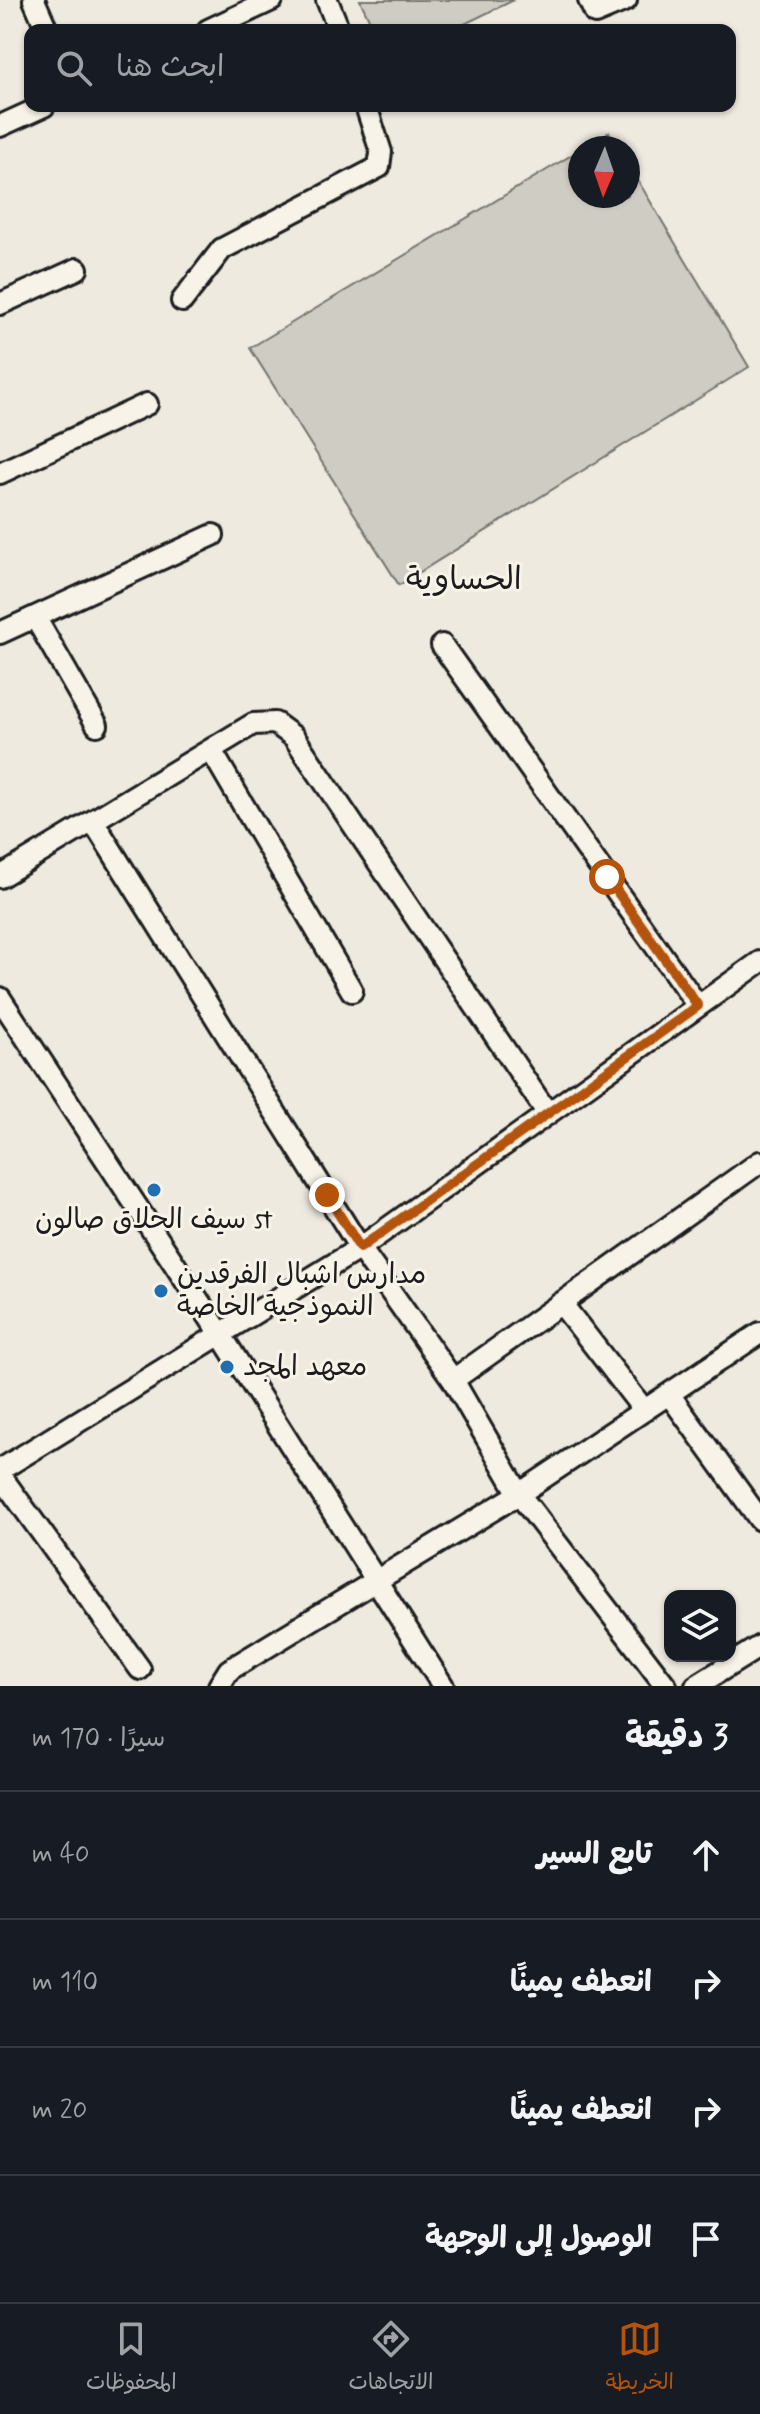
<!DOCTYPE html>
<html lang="ar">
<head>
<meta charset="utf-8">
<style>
	:root { --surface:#171b24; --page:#242831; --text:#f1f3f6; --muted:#9ea1a6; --line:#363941; --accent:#b45309 }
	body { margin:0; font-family:Mynerve,"Playpen Sans Arabic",sans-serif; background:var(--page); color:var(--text); direction:rtl }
	.controls { position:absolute; right:24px; bottom:24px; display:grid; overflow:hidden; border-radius:16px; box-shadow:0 2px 6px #0004 }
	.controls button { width:72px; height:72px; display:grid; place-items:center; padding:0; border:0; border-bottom:2px solid var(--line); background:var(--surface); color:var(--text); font:40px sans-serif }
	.compass { position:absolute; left:568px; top:136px; width:72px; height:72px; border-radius:50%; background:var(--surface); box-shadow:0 2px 6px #0004; rotate:182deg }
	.stop { position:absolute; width:24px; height:24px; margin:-18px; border:6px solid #b45309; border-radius:50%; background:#fff }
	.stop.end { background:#b45309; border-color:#fff; box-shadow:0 2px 8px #0008 }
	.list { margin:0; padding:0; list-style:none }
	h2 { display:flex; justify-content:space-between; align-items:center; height:104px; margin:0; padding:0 32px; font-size:34px }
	h2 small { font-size:26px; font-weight:400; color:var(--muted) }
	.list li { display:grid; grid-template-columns:52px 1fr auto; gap:24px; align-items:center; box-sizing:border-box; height:128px; padding:0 32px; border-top:2px solid var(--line) }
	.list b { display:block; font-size:30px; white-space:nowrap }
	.list em { font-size:26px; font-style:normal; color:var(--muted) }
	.icon { flex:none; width:44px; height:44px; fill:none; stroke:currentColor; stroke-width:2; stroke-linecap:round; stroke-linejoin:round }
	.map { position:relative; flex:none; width:760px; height:1686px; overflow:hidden; direction:ltr }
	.search { position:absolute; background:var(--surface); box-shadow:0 2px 6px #0004; left:24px; right:24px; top:24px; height:88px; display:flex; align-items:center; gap:20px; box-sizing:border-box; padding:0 28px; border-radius:16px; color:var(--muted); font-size:30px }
	.sheet { height:616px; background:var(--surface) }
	nav { display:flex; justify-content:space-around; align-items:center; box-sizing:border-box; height:112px; border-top:2px solid var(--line); background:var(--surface); font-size:22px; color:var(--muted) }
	nav a { display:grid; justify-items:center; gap:4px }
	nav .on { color:var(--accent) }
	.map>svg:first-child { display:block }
</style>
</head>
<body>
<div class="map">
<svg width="760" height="1686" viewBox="0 0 760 1686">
	<rect width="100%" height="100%" fill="#eeeae0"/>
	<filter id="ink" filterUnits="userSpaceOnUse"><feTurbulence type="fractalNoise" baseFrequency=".0125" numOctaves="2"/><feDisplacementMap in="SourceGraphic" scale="16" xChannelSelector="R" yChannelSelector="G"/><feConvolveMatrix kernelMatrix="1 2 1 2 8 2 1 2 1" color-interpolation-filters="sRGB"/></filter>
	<g filter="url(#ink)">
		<path fill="#cfccc3" stroke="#767470" stroke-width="2" d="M360,0H514L452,30H374Z
			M609,132L619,148H583Z
			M580,150V196H628V164L749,367L399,585L250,348Z"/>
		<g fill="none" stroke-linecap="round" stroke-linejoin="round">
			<g stroke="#1c1c1c" stroke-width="26">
				<path id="minor" d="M34,0L47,30
					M327,0L339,30
					M589,0L595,13L626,0
					M208,30L272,0
					M0,126L44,106
					M182,301L222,249L379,167L381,152L366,106
					M0,304L77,269
					M0,473L147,404
					M35,617L97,725
					M0,633L213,535
					M442,645L698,1006
					M211,750L352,991
					M93,821L360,1248L453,1380L519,1494L666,1686
					M0,877L253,724L275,723L294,737L548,1114
					M0,998L219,1332L443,1686
					M561,1303L644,1410
					M453,1380L760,1162
					M669,1394L760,1520
					M0,1470L360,1248L760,962
					M0,1475L140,1669
					M219,1686L229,1670L519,1494L760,1333
					M696,1686L760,1646"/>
			</g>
			<use href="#minor" stroke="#f7f3e8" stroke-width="20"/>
		</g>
	</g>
	<g fill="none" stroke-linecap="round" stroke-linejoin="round" filter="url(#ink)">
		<path stroke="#b45309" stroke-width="10" d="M327,1195L360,1248L698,1006L607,877"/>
	</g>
	<g fill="#1f6fb2" stroke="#f7f3e8" stroke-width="3">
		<circle cx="154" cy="1190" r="8"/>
		<circle cx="161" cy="1291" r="8"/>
		<circle cx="227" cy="1367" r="8"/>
	</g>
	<g text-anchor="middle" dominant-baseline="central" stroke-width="6" stroke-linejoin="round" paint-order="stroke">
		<g font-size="28" fill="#1c1c1c" stroke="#f7f3e8" text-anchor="start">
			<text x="154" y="1220" text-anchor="middle">سيف الحلاق صالون st</text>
			<text x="177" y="1275">مدارس اشبال الفرقدين<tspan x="177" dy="32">النموذجية الخاصة</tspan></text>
			<text x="243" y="1367">معهد المجد</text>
		</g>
		<g font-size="32" fill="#1c1c1c" stroke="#f7f3e8">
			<text x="464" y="580">الحساوية</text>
		</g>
	</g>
</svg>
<div class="controls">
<button><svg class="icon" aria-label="layers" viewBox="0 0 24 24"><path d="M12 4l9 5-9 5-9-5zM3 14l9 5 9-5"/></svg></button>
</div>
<svg class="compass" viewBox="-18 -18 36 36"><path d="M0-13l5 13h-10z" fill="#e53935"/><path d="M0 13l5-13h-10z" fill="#9ea1a6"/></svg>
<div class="stop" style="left:607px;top:877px"></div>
<div class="stop end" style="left:327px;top:1195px"></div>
<div class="search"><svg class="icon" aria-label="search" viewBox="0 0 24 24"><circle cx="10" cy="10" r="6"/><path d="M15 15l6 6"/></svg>ابحث هنا</div>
</div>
<section class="sheet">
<h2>3 دقيقة<small>سيرًا · 170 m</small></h2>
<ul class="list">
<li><svg class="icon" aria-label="ahead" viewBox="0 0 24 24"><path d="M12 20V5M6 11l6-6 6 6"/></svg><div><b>تابع السير</b></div><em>40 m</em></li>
<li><svg class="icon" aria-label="right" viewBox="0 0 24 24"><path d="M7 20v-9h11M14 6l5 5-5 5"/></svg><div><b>انعطف يمينًا</b></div><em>110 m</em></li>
<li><svg class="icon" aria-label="right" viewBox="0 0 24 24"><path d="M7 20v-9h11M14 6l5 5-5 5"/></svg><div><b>انعطف يمينًا</b></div><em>20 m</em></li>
<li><svg class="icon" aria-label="arrive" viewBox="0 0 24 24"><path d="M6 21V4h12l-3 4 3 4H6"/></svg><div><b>الوصول إلى الوجهة</b></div></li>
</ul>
</section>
<nav>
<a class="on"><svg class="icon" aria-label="map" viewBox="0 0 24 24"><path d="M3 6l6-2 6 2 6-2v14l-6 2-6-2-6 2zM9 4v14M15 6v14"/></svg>الخريطة</a>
<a><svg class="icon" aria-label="directions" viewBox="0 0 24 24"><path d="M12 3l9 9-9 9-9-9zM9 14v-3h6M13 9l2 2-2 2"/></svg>الاتجاهات</a>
<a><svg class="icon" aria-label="saved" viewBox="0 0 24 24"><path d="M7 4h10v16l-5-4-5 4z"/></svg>المحفوظات</a>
</nav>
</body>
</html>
